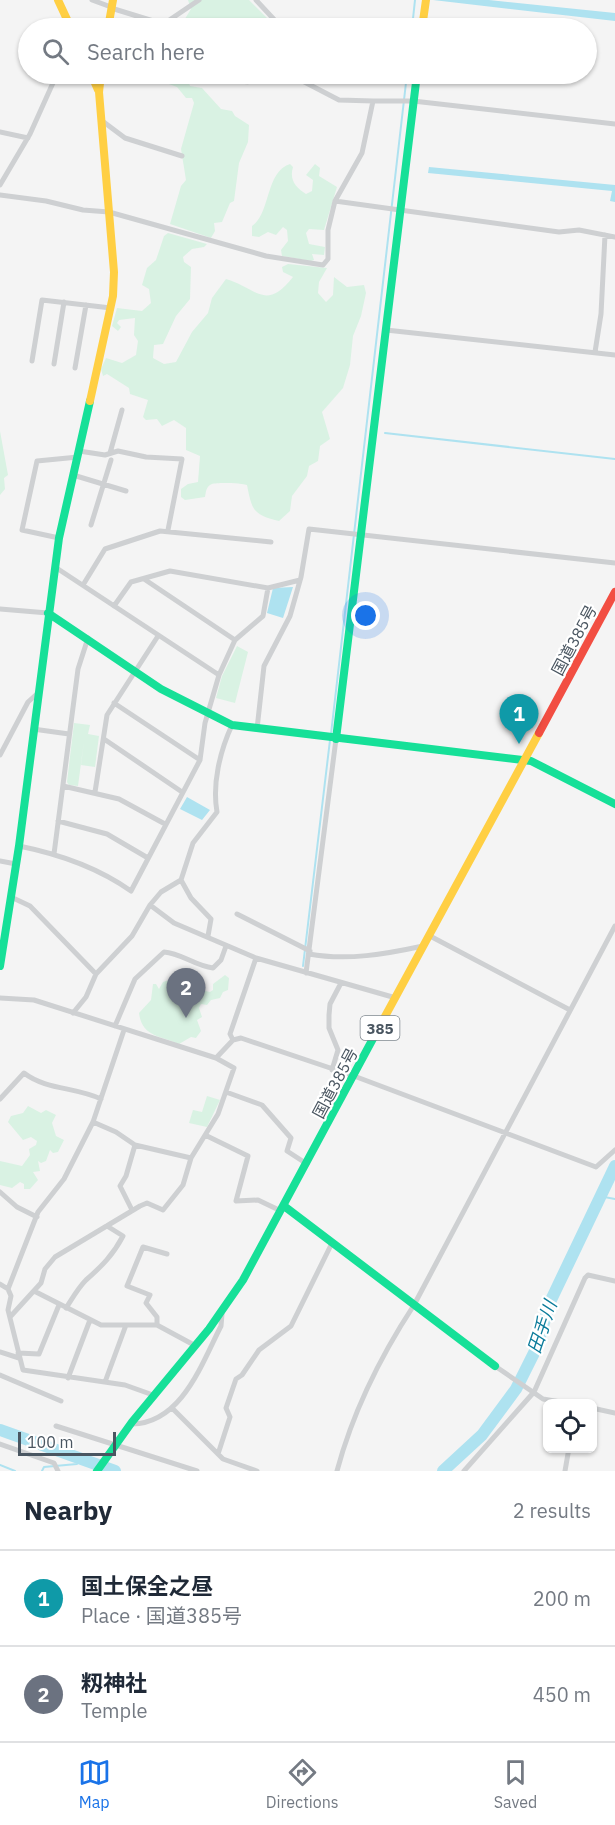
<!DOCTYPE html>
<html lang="en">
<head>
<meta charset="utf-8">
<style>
	:root { --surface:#fff; --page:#f6f6f7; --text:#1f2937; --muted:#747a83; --line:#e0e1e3; --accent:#1a73e8 }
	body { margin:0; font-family:"IBM Plex Sans","Noto Sans JP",sans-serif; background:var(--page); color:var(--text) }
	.controls { position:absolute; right:18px; bottom:18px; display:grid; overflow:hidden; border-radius:9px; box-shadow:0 2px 4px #0004 }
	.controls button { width:54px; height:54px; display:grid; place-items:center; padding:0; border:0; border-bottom:2px solid var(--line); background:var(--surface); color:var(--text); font:30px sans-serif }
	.scale { position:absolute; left:18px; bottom:15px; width:98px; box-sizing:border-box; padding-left:6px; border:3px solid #4a5661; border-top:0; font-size:16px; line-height:21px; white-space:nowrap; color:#4a5661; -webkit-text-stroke:4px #fff; paint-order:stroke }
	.you { position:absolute; left:366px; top:616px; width:21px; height:21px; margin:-15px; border:4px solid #fff; border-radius:50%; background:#1a73e8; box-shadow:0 0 0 9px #1a73e833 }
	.badge { display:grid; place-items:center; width:39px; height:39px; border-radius:50%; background:var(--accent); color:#fff; font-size:20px; font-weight:700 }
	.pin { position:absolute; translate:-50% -50px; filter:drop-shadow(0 2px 3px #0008) }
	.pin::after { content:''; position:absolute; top:32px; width:21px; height:18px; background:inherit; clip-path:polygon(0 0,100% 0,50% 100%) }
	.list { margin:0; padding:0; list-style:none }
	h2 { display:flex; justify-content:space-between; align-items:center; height:78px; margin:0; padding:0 24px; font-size:26px }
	h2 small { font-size:20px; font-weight:400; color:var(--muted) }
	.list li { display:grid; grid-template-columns:39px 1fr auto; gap:18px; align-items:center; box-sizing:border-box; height:96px; padding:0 24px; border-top:2px solid var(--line) }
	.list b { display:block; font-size:22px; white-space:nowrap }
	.list p { margin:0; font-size:20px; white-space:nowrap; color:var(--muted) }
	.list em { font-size:20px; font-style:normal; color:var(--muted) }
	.icon { flex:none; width:33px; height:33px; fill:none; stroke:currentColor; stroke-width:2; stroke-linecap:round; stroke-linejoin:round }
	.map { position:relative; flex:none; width:615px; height:1471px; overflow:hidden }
	.search { position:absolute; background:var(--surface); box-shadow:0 2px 4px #0004; left:18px; right:18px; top:18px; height:66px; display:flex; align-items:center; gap:15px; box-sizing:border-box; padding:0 21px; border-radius:33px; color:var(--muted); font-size:22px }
	.sheet { height:270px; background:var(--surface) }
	nav { display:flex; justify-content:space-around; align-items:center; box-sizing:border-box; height:84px; border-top:2px solid var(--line); background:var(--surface); font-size:16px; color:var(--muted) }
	nav a { display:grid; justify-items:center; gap:3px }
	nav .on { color:var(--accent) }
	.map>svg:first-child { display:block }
</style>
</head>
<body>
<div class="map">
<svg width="615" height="1471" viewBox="0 0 615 1471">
	<rect width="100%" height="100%" fill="#f4f4f4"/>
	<path fill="#d9f2e3" d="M188,0H249L277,28H184L183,22L191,9Z
		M157,74H175L188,80L190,86L202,88L221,109L232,111L235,116L249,125L248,142L239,163L234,201L230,203L222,222L214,223L215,231L211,238L170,224L181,186L186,180L181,149L194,103L192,98H186L177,87L158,80Z
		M290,164L293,167C289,180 296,188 306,194L312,191L313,180L306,175L315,164L320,168L319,176L337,187L324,230L309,229L306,233L309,244L325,247L324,255L312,254L314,260L311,261L282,256L281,250L288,241L287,230L283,227L276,235L268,232L259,237L252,236V226C271,213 265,172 290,164Z
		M168,233L207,244L204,247L192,249L183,257L184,262L191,267L190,299L176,316L163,344L154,345L153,358L164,364L176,362L192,332L208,313L212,298L226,279C257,288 265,312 293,277L283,272L282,267L288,264L327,268L319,282L318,293L326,302L333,295L334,277L347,287L364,285L366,293L361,316L353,336L350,365L343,388L322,412L330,439L320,446L318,461L309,466L307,476L292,496L290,511L279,521C253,515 252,510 247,485C243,483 217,482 212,484C206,486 206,492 205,497L185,500L181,497V489L188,484L198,482L200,456L186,450V428L174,420L162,426L157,419L146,420L143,417L148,400L130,394L129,388L107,374L103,376L101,369L106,358L122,363L136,355L138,341L134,335L135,318L119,320L117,323L121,327L118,331L112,326L117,308L142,311L151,303L149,289L142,285L147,268L156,260L164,236Z
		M0,431L8,475L4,478L5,489L0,495Z
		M237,646L248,652L235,703L216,698L222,676Z
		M74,723L90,725L88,734L99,736L95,767L81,765L84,741L78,786L69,785L67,782Z
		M225,975L229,978L228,990L223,992L220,998L211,1000L207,1005L201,1004L199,1008L202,1017L197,1020L201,1031L196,1038L191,1037L179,1044C161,1036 142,1037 139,1013L151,1000L153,984H156L159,989L163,982L169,980L176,985L210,992L213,990V984Z
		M207,1096L220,1100L207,1127L189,1123L193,1110L202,1112Z
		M28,1106L41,1113L46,1110L56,1115L52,1123L56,1136L64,1140L58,1152L53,1153L50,1150L46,1161L41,1163L38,1161L40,1171L33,1172L38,1180L30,1189H24V1184L20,1182L12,1188L0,1185V1161L22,1166L30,1155L29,1149L36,1145L37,1141L31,1137L23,1140L8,1122L11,1116L23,1113Z"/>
	<path fill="#aee2f0" d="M433,0H489L615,13V21Z
		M429,167L615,185V202L610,201L612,191L428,173Z
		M293,587L283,618L267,613L273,588Z
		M187,797L210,810L202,820L180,809Z"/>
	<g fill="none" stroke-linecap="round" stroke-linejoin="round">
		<path stroke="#aee2f0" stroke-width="2" d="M412,28L415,0
			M385,433L615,459
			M331,734L407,74
			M303,966L330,740
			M599,1196L615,1199
			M0,1465L15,1471
			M42,1471L44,1467L77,1464L81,1459"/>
		<path stroke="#aee2f0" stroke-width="12" d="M0,1430L115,1471
			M443,1471L482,1435L516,1389L536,1349L551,1300L615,1166"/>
		<path stroke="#ced0d2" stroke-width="5" d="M92,0L111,7
			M256,0L282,28
			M111,8L176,28
			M165,23L199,0
			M223,74C244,87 258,81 280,74
			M373,101H413L615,124
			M101,120L125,138L182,156
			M0,132L28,138
			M0,185L30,134L57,74
			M0,195L46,201L83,210L109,212L266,256L323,265L328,259V230L335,201L362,153L373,101L339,100L289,74
			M335,201L559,232L579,230L615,237
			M386,330L615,355
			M595,352L601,314L605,235
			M32,361L42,300L111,308
			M54,364L64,302
			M75,368L86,305
			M79,451L105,455L118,451L146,457L182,459L168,530
			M110,453L122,410
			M73,475L126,491
			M91,525L111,460
			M59,538L22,530L37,461L78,457
			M55,567L219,675
			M144,579L235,640
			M83,585L105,549L160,531L271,542
			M268,588L300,580
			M0,609L48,613
			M114,703L200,760
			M33,729L69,734
			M257,729L264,666L290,616L301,577L309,529L615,563
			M104,739L182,792
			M0,755L28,702L38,693
			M63,786L119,799L165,824
			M95,792L107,715L158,636
			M58,821L107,834L148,858
			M19,846C59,854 97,867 131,891L200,760L205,723L219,675L235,640L263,616L268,588L170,571L131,582L114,606
			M54,854L78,669L88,638
			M0,861L16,864
			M11,897L30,906L96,974
			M150,905L161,892L181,880
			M237,914L310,951
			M208,936L211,919L191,898L181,880L193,843L217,812C212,784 220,751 232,725
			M430,936L570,1010
			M309,954C347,961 386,954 423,946
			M306,973L336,739
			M0,998L34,1000L216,1058L234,1068L218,1114L191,1158L183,1185L163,1210L147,1203L140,1206L55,1257L45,1269L41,1283L10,1317
			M73,1013L86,997L96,974L132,936L150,905L174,923L256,958L396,998
			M115,1026L135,979L164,952C181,953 195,966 213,968L221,960L226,946
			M233,1040L230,1034L256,958
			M216,1058L233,1040L241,1038L354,1076L596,1167L615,1150
			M332,1070L338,1050L329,1028V1015L330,1004L341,983
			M226,1092L262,1105L291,1138L287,1151L307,1164
			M0,1099L24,1073C46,1090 76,1087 101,1099
			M93,1122L116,1132L135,1145L191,1158
			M205,1135L248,1156L236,1201L258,1200L281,1211
			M0,1192L17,1207L37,1217
			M132,1210L120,1186L126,1176L135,1145
			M0,1284L8,1289L11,1296L8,1310L23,1370L125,1385L153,1395
			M8,1289L38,1212L64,1179L93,1122L124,1030
			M34,1291L101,1325H157L194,1345
			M66,1308C72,1299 78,1288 86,1280C102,1266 113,1255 123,1236L107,1226
			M157,1325V1317L146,1303L150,1295L127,1286L143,1247L167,1254
			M0,1352L19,1358
			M18,1353L39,1354L59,1305
			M495,1366L543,1399L572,1404
			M0,1375L61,1401
			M68,1378L90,1320
			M105,1382L126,1325
			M172,1408L223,1459L257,1471
			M592,1408L615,1413
			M132,1424C182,1423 202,1363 221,1326L222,1314
			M56,1426L197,1471
			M0,1444L54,1463L58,1471
			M218,1454L230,1417L226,1408L236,1379L242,1375L259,1350L291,1326L332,1243
			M337,1471C353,1411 380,1357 414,1305L615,926
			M464,1471L534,1392L585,1278L588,1275L615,1281
			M565,1471L569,1448"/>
		<path stroke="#16e098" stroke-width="8" d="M48,613L161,689L232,725L531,761L615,804
			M336,739L417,74
			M0,966L19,846L59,538L90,401
			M284,1206L495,1366
			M97,1471L132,1422L209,1329L243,1280L376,1033"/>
		<path stroke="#ffcf43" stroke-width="8" d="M58,0L71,28
			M108,28L113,0
			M422,28L426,0
			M91,74L98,90
			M90,401L113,296L114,272L99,92L101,74
			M376,1033L539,733"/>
		<path stroke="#f24e42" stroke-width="8" d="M539,733L615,592"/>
	</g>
	<g text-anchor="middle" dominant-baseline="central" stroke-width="4.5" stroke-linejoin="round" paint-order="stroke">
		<rect fill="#fff" stroke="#808990" stroke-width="1.5" x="360.5" y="1016" width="39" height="24" rx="4.5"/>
		<g font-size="15" font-weight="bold" fill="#4a5661">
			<text x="380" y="1028">385</text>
		</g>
		<g font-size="16" fill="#4a5661" stroke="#fff">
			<text transform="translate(574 640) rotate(-62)">国道385号</text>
			<text transform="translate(335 1083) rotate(-62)">国道385号</text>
		</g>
		<g font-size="18" font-style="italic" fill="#0c7c9b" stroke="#fff">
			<text transform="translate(542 1327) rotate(-71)">田手川</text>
		</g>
	</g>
</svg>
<div class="controls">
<button><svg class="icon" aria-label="locate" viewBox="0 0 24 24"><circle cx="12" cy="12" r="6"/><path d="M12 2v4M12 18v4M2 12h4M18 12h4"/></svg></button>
</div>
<div class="scale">100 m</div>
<div class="you"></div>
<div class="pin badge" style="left:519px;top:744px;background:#0f9aa8">1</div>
<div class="pin badge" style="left:186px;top:1018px;background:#6b7280">2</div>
<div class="search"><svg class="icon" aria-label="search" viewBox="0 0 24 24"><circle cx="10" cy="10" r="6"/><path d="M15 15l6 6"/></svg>Search here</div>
</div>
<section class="sheet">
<h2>Nearby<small>2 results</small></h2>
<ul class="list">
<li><span class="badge" style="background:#0f9aa8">1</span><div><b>国土保全之昼</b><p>Place · 国道385号</p></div><em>200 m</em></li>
<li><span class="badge" style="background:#6b7280">2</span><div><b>籾神社</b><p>Temple</p></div><em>450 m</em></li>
</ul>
</section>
<nav>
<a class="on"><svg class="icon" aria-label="map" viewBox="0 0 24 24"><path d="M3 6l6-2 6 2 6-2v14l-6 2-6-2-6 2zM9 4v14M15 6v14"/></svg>Map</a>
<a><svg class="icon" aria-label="directions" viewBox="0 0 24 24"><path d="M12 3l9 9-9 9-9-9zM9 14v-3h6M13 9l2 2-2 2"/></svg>Directions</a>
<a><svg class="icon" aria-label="saved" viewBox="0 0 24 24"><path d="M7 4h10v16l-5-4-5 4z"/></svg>Saved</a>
</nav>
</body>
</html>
